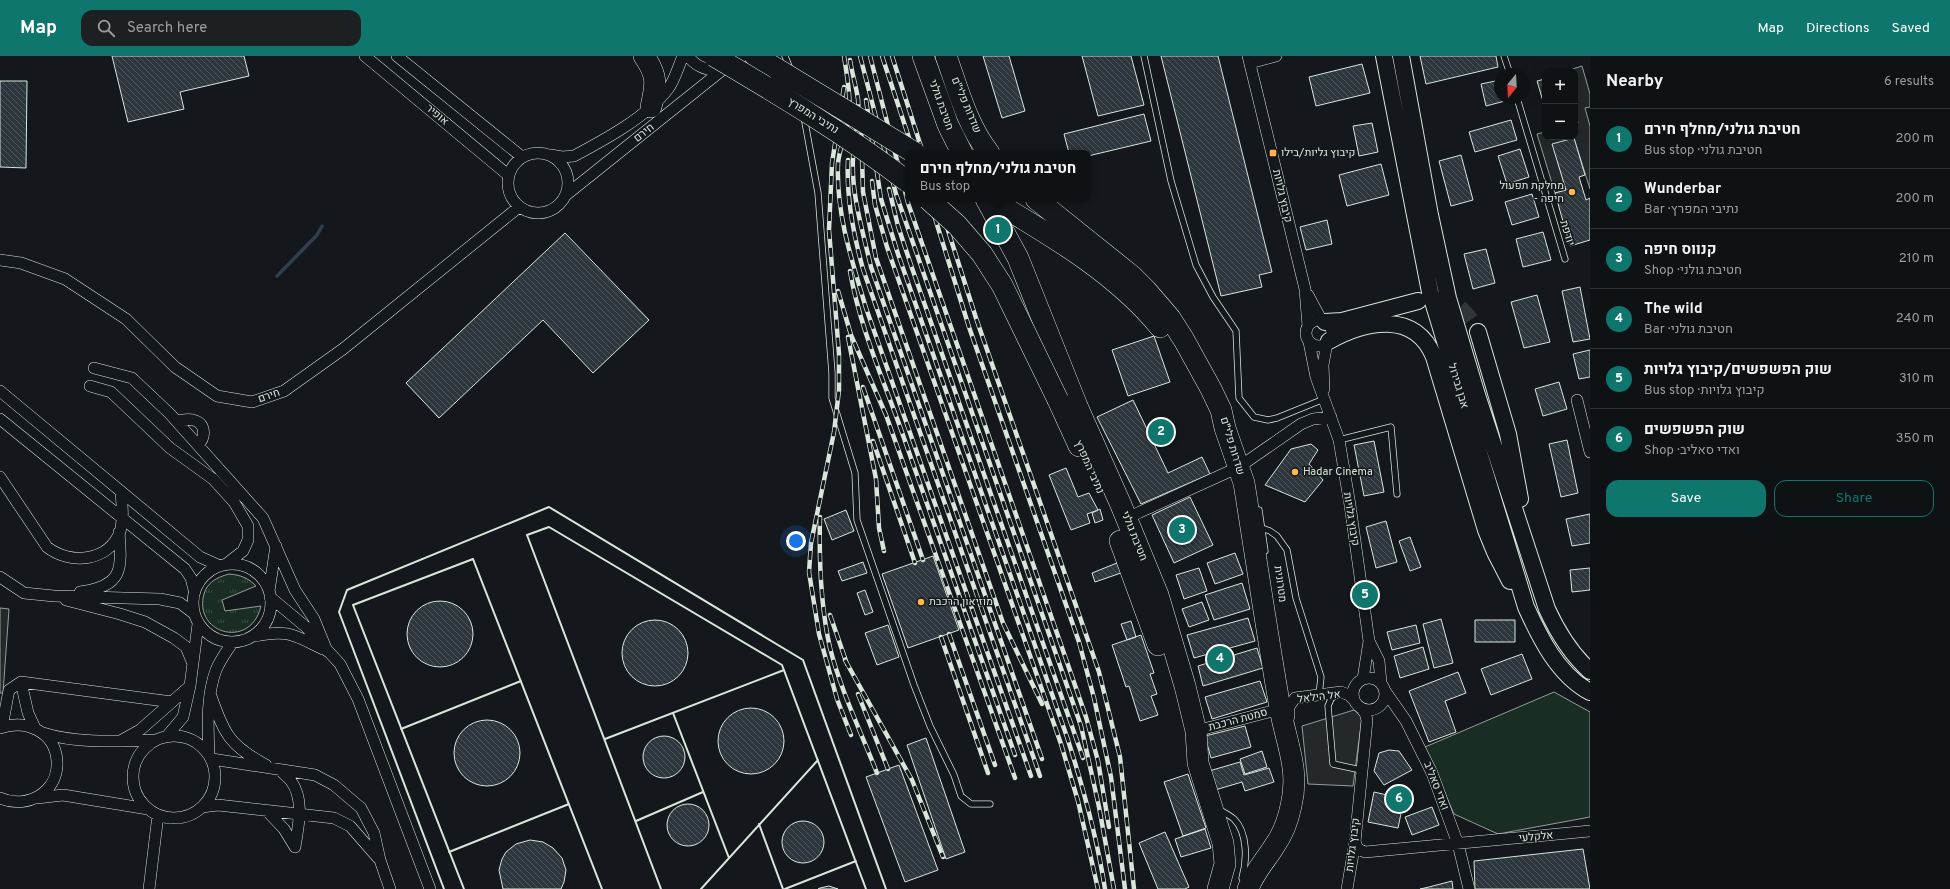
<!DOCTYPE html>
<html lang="en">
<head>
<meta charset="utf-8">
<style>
	:root { --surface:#0f1215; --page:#1d2022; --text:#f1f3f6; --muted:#9b9ea0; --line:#2f3234; --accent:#0f766e }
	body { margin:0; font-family:Overpass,Heebo,sans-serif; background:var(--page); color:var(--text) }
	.controls { position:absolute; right:12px; top:12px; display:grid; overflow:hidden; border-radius:8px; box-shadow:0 4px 16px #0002 }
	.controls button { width:36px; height:36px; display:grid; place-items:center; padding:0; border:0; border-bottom:1px solid var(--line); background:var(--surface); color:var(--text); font:20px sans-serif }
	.compass { position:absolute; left:1494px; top:12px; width:36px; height:36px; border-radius:50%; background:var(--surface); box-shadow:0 4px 16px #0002; rotate:198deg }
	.you { position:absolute; left:796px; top:485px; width:14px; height:14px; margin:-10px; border:3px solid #fff; border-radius:50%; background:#1a73e8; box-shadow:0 0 0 6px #1a73e833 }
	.badge { display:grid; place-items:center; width:26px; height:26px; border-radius:50%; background:var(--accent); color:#fff; font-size:13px; font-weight:700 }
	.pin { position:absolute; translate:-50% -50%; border:2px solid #fff; box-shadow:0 1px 4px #0006 }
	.popup { position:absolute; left:905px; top:94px; width:186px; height:52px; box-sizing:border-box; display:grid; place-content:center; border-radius:8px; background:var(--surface); filter:drop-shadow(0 1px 3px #0005); font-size:13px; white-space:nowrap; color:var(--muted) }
	.popup b { font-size:15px; color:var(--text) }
	.popup::after { content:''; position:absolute; left:50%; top:100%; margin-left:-8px; border:8px solid transparent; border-top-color:var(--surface) }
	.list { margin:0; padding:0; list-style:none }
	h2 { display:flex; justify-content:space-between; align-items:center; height:52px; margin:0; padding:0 16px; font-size:17px }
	h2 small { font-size:13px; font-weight:400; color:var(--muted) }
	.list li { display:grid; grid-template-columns:26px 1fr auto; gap:12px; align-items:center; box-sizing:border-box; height:60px; padding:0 16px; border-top:1px solid var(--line) }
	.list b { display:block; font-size:15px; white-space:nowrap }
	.list p { margin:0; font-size:13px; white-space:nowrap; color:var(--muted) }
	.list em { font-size:13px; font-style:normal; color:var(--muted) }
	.actions { display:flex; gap:8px; padding:12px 16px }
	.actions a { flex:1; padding:9px 0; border:1px solid var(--accent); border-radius:12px; text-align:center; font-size:14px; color:var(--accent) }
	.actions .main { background:var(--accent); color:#fff }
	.icon { flex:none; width:22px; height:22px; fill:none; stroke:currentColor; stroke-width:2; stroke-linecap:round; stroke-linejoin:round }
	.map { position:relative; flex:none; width:1590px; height:833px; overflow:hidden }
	header { display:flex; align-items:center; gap:24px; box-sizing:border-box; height:56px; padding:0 20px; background:var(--accent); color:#fff }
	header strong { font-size:19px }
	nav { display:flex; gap:22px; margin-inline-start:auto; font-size:14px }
	.search { width:280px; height:36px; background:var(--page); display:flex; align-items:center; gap:10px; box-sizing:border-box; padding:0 14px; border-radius:12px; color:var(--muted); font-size:15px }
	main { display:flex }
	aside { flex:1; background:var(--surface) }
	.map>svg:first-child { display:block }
</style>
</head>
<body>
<header>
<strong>Map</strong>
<div class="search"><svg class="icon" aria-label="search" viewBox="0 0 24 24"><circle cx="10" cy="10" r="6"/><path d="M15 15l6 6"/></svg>Search here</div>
<nav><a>Map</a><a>Directions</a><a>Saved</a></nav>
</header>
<main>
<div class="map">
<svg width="1590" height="833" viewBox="0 0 1590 833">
	<defs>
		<pattern id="grass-tufts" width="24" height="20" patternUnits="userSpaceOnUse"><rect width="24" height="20" fill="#1a2d24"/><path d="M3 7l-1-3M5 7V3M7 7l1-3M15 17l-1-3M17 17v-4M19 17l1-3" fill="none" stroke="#3b4b43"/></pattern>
		<pattern id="building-back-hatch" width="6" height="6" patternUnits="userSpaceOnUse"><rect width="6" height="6" fill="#2c363c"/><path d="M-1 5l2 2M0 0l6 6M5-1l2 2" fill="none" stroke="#4a5358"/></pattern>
	</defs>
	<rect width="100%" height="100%" fill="#14181c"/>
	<path fill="url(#grass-tufts)" stroke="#939e99" d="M229,518C241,519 248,522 256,530L222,544L225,555L261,550C251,594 193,578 204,538C207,526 218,521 229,518Z"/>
	<path fill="#1a2d24" stroke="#939e99" d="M1554,636L1590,656V761L1498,778L1454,758L1425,691Z"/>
	<path fill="#24282b" stroke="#939e99" d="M1582,10L1590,38V51L1585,52L1590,70V133L1574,82L1553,88L1566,134L1555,137L1537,78L1545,76V81H1575V68L1578,67L1575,56V15H1566Z
		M0,552L9,553L3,637H0Z
		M1354,654L1362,661L1353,730L1308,728L1302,670Z"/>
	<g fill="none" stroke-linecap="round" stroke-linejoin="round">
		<path stroke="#2f3f4d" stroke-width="3.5" d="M277,220L317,179L322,170"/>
	</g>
	<path fill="url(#building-back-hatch)" stroke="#d8e6dc" d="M112,0H244L249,20L180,36L184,53L128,66Z
		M983,0H1009L1025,55L1002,62Z
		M1082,0H1131L1144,49L1098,60Z
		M1161,0H1218L1272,216L1259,219L1262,231L1221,240Z
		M1420,0H1496L1498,11L1426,28Z
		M1362,8L1370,37L1316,50L1309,21Z
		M1545,23V52L1537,25Z
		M1500,24V42H1504L1505,45L1486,50L1481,28Z
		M0,25H27L26,112L0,111Z
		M1144,58L1151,85L1088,100V97H1069L1064,78Z
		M1511,64L1517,84L1475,96L1469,76Z
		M1372,67L1378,96L1359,100L1353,70Z
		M1574,82L1585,119L1579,121L1586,144L1590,142V184L1570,190L1555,137L1566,134L1552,88Z
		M1520,93L1529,121L1507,128L1498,100Z
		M1461,99L1473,144L1451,150L1439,105Z
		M1381,108L1389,139L1347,150L1339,119Z
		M1532,138L1539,161L1512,169L1505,146Z
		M1327,164L1332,188L1306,194L1300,171Z
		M1543,176L1551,204L1523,211L1516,183Z
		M565,177L649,264L593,317L543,264L439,362L406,327Z
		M1486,193L1495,227L1473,233L1464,198Z
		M1580,231L1590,283L1573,286L1562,235Z
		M1537,239L1550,286L1524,292L1511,246Z
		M1154,280L1170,326L1128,340L1112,294Z
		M1590,294V321L1579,323L1573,298Z
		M1559,326L1567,353L1543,360L1535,333Z
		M1133,344L1168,417L1202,401L1210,418L1141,448L1097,361Z
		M1567,384L1578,437L1561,441L1549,388Z
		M1374,385L1384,436L1364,440L1354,389Z
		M1311,388L1318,394L1309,408L1323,424L1305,446L1265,429L1291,393Z
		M1066,412L1078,441L1089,437L1098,454L1087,458L1090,467L1071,474L1049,419Z
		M1190,441L1213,489L1174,507L1152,459Z
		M1100,453L1103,464L1095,467L1092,457Z
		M846,454L854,475L832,484L824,463Z
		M1590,458V487L1572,490L1566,463Z
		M1386,465L1397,506L1376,512L1366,471Z
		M1410,481L1421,511L1410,515L1399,485Z
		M1235,497L1243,518L1215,528L1207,507Z
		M933,500L959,574L908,592L882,518Z
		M863,506L867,517L842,525L838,515Z
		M1117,507L1121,517L1095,526L1092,517Z
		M1199,512L1207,535L1184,543L1176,519Z
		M1590,512V534L1572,536L1570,514Z
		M1242,527L1250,553L1214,564L1205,539Z
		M865,534L873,556L865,559L857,537Z
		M407 578a33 33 0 1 1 66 0a33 33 0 1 1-66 0Z
		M1202,546L1209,564L1189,571L1182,553Z
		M1248,562L1255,585L1194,602L1187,579Z
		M1441,563L1453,607L1434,612L1423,568Z
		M1475,564H1515V586H1475Z
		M622 597a33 33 0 1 1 66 0a33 33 0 1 1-66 0Z
		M1131,565L1136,581L1127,584L1121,568Z
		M888,569L899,601L877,609L865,577Z
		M1416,569L1420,587L1392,594L1387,576Z
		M1141,579L1154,617L1150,618L1157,638L1151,640L1158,659L1140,665L1129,630L1126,631L1112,589Z
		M1423,591L1429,613L1400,622L1394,600Z
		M1257,592L1263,612L1203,630L1198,610Z
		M1522,598L1532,623L1491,639L1481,613Z
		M1458,616L1466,637L1445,645L1456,676L1429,686L1409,635Z
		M1260,625L1267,646L1212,663L1205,641Z
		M718 685a33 33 0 1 1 66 0a33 33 0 1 1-66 0Z
		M454 697a33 33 0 1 1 66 0a33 33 0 1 1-66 0Z
		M1245,670L1251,691L1211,702L1205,680Z
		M643 701a21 21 0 1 1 42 0a21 21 0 1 1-42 0Z
		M926,682L965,796L946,803L907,689Z
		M1389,694L1399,695L1412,714L1384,729L1374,715L1379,697Z
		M1262,695L1267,711L1245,718L1240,703Z
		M1240,706L1244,719L1269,712L1274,726L1245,735L1242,726L1215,734L1209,715Z
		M899,709L938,814L905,826L866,721Z
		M1188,718L1206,772L1183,780L1164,726Z
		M1374,736L1404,743L1398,772L1368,766Z
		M667 769a21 21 0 1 1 42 0a21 21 0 1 1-42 0Z
		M1432,751L1439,769L1412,779L1405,761Z
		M782 786a21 21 0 1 1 42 0a21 21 0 1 1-42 0Z
		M1205,773L1211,792L1181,801L1175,783Z
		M1165,776L1189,831L1185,833H1158L1139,787Z
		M530,784L543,786L553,792L562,802L566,814L564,826L561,833H503L499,814L502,803L506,796L516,788Z
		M1583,793L1590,833H1475L1474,805Z
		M1452,825L1453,833H1420L1429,831Z
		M829,830L838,833H818L820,832Z"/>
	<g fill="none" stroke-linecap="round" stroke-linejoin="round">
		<path stroke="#313739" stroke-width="16" stroke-dasharray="16 8" stroke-linecap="butt" d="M1438,243C1458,245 1469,259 1478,276"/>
		<g stroke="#d8e6dc" stroke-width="7">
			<path id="lane" d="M785,0L790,13
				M1144,0L1171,125L1196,209L1213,241L1236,275L1239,342L1254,361L1268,364L1277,362L1324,343
				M1504,0L1510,18
				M1517,42L1565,203
				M804,61L818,137L832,317V342L855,417L857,464L914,629L930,670L954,719L961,740L971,748H990
				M1339,384L1391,371L1397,438
				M1259,454L1265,495
				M1259,471L1270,475L1277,480L1287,494L1296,542L1321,621L1319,639
				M1337,638L1331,643L1328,650L1333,708L1361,714
				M1218,753C1223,756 1229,759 1234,763C1248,777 1247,805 1242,822"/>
		</g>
		<g stroke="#d8e6dc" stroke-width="12">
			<path id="street" d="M365,0L508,119
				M397,0L522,101
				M688,0C701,18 730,20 742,0
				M1248,0L1305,233L1308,270
				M1250,7L1276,0
				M508 127a30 30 0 1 1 60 0a30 30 0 1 1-60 0Z
				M551,99L562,101L574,100C604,84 647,61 668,33C675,24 678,11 683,0
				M566,139L721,15
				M0,204L21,207L65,223L126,263L175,311L217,340L252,346L284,335L343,293L519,151
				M1308,239L1322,265
				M1306 277a13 13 0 1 1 26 0a13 13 0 1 1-26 0Z
				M1309,286L1316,321L1339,384L1350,449L1369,585L1363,623
				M94,312L132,322L170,358L263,462L295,534L314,563L327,595
				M90,330L111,336L170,392L213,423L234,446L248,470V484L243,495L225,509
				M1324,333L1323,309L1327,287
				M0,335L200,501L220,510
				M1577,344L1590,396
				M0,363L185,513L191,522L194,534
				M176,365C181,364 188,363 193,364C206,367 206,381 198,389
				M0,421L47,491C70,509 108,506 120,476C124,463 122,449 121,436
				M1128,468L1132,460L1140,456L1239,411L1301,368L1313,363L1331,361
				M193 547a39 39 0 1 1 78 0a39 39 0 1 1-78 0Z
				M0,521L24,537L54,540L160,543L180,547L193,557
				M269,535L276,490
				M80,536C123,530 122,514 119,476
				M270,541L306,571L340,608L358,643L430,833
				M66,544L120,558L145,566L174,582L186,591L193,608
				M255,580C288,573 294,579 323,593
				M1369,585L1379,605L1381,627
				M1353 638a16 16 0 1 1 32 0a16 16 0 1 1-32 0Z
				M21,626L28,657L35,672
				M1385,635L1406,665L1432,717L1458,788L1469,833
				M211,640C224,678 230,690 266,709
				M1289,661V651L1295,642L1341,636L1349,639L1354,644
				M2,671L9,634L21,626L172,646
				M0,672C25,663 55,675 57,705C59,736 27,754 0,742
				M1196,675L1280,653
				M43,677C78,688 119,685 156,684
				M133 721a41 41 0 1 1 82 0a41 41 0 1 1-82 0Z
				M167,680L183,661L190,630L198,568
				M122,684L140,674L190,630
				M209,699C208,671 206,641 216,614C220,604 227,595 232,587
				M212,703L315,719L334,729L361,752L374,777L380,804L390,833
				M280,714C283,718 288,721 291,725C305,744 298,771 295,791
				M37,742L63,739L148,753
				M202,751L218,749L334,762L350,770L378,802
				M267,755L284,773L295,791
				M1355,786L1358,793L1365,796L1590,775
				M149,833L158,759
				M1347,833L1355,786L1367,664L1365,657L1361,652"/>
		</g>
		<g stroke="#d8e6dc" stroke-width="18">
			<path id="secondary" d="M1384,0L1430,236L1526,551C1540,582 1558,619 1590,636
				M1401,0L1430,159L1448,242L1477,339L1547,553C1558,577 1571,598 1590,615
				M1325,266L1342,265L1418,245
				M1478,276L1508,378L1520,443
				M1329,285C1365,265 1415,254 1434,301L1486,474L1495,496L1510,525"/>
		</g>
		<g stroke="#d8e6dc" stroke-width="22">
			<path id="highway" d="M644,0C658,20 656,28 651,51
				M755,0L777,13
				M923,0L948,69L962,97
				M946,0C958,33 967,69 989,97
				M986,143L1018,202L1077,350L1121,449L1158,539L1185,630L1196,675L1198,707L1223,787L1225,808L1218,833
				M990,143C1050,179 1115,216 1160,271
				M1036,143L1132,220L1146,234L1170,262L1184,284L1211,333L1221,354L1225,372L1244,427C1256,502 1267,577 1280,652C1286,687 1300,713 1291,750C1288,764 1283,778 1275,789C1266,804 1254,816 1248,833
				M1058,344L1079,390
				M1120,485L1158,589"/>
		</g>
		<use href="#lane" stroke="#14181c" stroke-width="5.5"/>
		<use href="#street" stroke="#14181c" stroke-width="11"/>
		<use href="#secondary" stroke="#14181c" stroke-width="16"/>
		<use href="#highway" stroke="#14181c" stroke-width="21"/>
		<g stroke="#d8e6dc" stroke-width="4.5">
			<path id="rail" d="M844,0C847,20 851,41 849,61C847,77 839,92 838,108C836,158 852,205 866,252L1031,720
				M860,0L896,138L1081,670L1099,751L1114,833
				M870,0L908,147L1086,661L1098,705L1109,771
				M882,0L914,97
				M892,0L923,97
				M850,4C852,17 856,30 858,43C860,63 854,82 853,102C851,138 863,176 871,211L1042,703
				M844,31L832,107L829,174L839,298V334L834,376L811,487L809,516L819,578L837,643L851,679
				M866,44L881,143L898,198L1067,681C1083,731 1097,781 1105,833
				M861,68L863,136L876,202L1003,567L1042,648
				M848,104C846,141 853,177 863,213L1040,720
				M872,125L875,149L887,191L1061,688L1078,745L1098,833
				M889,133L898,170L912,212L1083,702
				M929,143L969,271L1079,586L1094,642L1111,721L1125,833
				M938,143L976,262L1099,616L1120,701L1134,833
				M850,215C860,273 885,327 904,382C941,488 978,594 1015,699
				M838,235L851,279L886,359L1015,722
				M848,281L876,423L879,472L884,495
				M863,331L923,504
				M873,385L915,507
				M820,461C819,501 821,552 830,592C841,635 861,676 877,717
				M830,559L847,608
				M949,578L995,709
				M941,581L988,717
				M845,604L912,724L943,801
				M858,638L888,713"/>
		</g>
		<use href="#rail" stroke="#14181c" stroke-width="3" stroke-dasharray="9" stroke-linecap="butt"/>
		<g stroke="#d8e6dc" stroke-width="22" stroke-linecap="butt">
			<path id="highway-bridge" d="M714,0C780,39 847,79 908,126
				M777,13L915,97
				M928,143L957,169L982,198L1002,229L1058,344"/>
		</g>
		<use href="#highway-bridge" stroke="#14181c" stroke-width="21"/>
		<path stroke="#d8e6dc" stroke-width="2" d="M673,657L729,802
			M401,673L521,625
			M605,683L784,614
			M636,765L703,736
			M759,768L783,833
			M449,796L569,748
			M444,833L339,556L347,534L549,451L803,604L886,833
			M464,833L353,549L473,503L602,833
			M661,833L527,479L549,471L782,609L866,833
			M701,833L818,704
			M785,833L856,805"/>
	</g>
	<g fill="#ffb74d" stroke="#14181c" stroke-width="1.5">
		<rect x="1269" y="93" width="8" height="8" rx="2"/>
		<circle cx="1572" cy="136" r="4"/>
		<circle cx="1295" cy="416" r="4"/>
		<circle cx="921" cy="546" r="4"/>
	</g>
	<g text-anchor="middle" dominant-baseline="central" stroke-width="3" stroke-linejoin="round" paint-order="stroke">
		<g font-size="11" fill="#d8e6dc" stroke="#14181c">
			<text transform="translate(941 49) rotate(70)">חטיבת גולני</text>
			<text transform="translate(966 49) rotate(67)">שדרות פלי"ם</text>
			<text transform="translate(437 59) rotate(40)">אופיר</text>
			<text transform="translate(813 60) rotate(32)">נתיבי המפרץ</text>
			<text transform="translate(644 77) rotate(-39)">חירם</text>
			<text transform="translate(1282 140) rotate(77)">קיבוץ גלויות</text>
			<text transform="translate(1567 177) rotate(73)">יודפת</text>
			<text transform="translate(1458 330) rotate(73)">אבן גבירול</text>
			<text transform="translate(269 340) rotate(-19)">חירם</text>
			<text transform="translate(1232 390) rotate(73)">שדרות פלי"ם</text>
			<text transform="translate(1089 411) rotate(66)">נתיבי המפרץ</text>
			<text transform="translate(1351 463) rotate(81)">קיבוץ גלויות</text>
			<text transform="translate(1134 480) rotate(68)">חטיבת גולני</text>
			<text transform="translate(1280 528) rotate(82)">מטרונית</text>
			<text transform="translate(1319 641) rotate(-7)">אל הילאל</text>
			<text transform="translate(1238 664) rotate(-15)">סמטת הרכבת</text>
			<text transform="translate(1436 730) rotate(69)">ואדי סאליב</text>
			<text transform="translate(1536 781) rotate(-5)">אלקלעי</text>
			<text transform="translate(1353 789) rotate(-83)">קיבוץ גלויות</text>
		</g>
		<g font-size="11" fill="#d8e6dc" stroke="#14181c" text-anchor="start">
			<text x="1281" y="97">קיבוץ גליות/בילו</text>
			<text x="1564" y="130" text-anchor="end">מחלקת תפעול<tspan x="1564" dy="13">- חיפה</tspan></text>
			<text x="1303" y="416">Hadar Cinema</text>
			<text x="929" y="546">מוזיאון הרכבת</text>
		</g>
	</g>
</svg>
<div class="controls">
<button>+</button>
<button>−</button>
</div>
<svg class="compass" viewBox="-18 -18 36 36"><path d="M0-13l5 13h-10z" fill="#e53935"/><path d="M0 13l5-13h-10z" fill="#9b9ea0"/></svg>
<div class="you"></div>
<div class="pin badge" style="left:998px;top:174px">1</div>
<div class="popup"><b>חטיבת גולני/מחלף חירם</b>Bus stop</div>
<div class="pin badge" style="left:1161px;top:376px">2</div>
<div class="pin badge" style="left:1182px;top:474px">3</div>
<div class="pin badge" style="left:1220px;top:603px">4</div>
<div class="pin badge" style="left:1365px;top:539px">5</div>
<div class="pin badge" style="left:1399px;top:743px">6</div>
</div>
<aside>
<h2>Nearby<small>6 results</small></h2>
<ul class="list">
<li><span class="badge">1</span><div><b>חטיבת גולני/מחלף חירם</b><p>Bus stop · חטיבת גולני</p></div><em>200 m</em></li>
<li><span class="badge">2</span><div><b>Wunderbar</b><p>Bar · נתיבי המפרץ</p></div><em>200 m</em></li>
<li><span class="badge">3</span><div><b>קנווס חיפה</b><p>Shop · חטיבת גולני</p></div><em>210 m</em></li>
<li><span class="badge">4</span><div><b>The wild</b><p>Bar · חטיבת גולני</p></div><em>240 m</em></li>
<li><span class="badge">5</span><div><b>שוק הפשפשים/קיבוץ גלויות</b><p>Bus stop · קיבוץ גלויות</p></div><em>310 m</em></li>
<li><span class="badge">6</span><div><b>שוק הפשפשים</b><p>Shop · ואדי סאליב</p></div><em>350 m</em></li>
</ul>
<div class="actions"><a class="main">Save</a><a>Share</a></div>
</aside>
</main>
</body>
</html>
